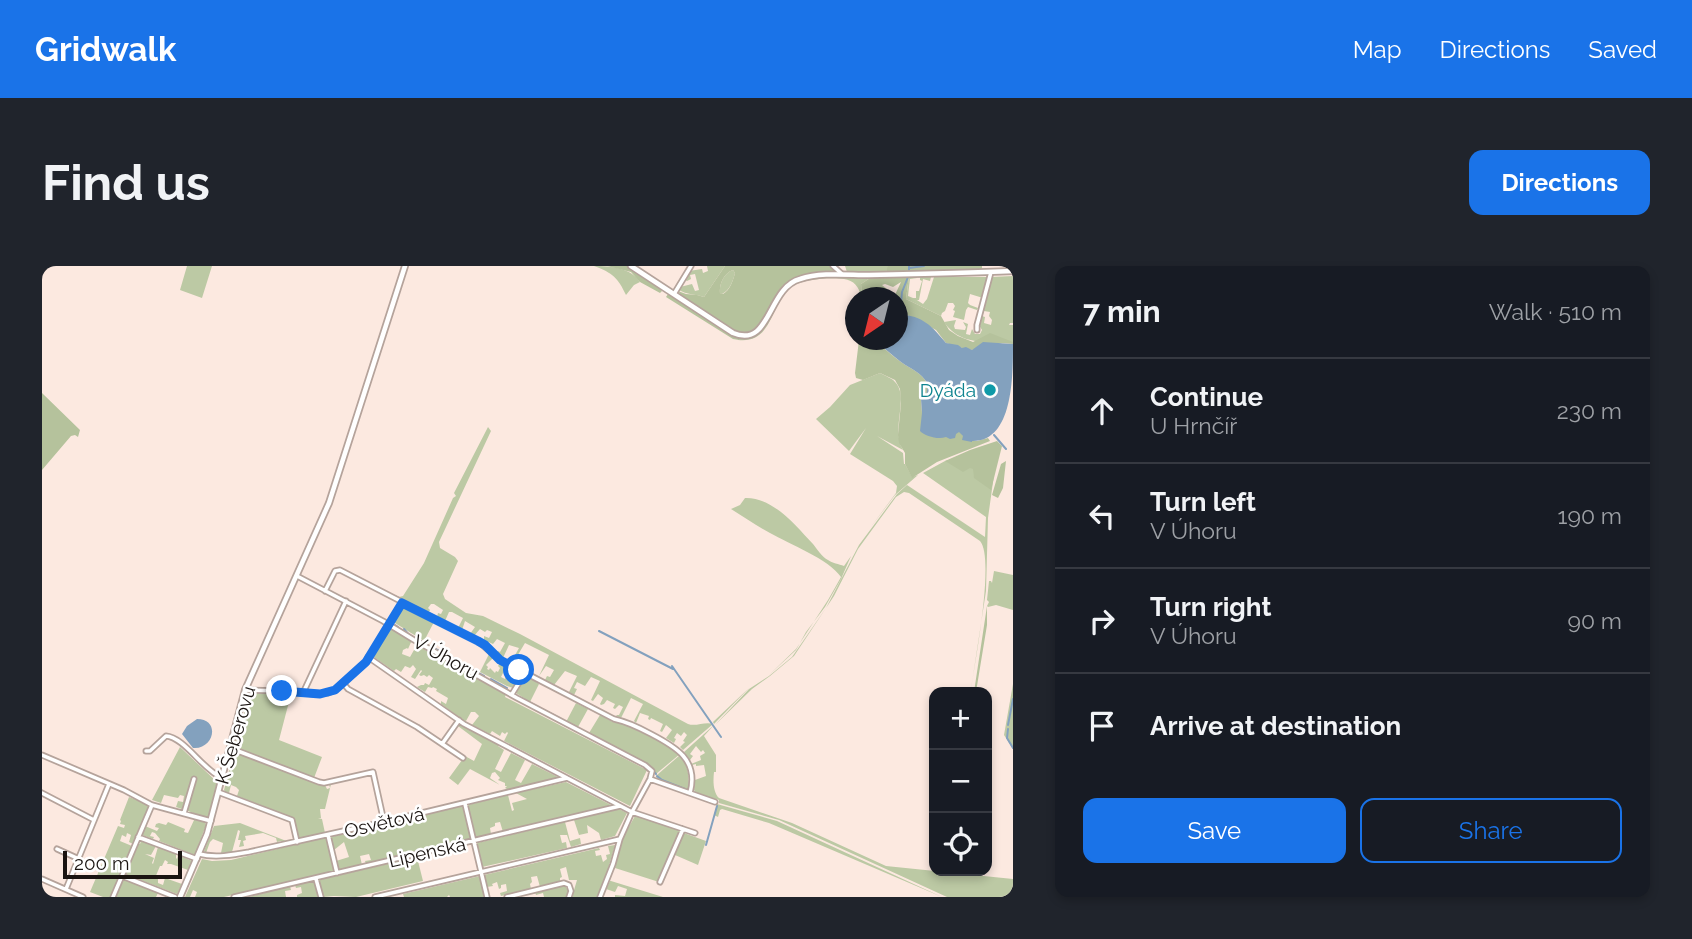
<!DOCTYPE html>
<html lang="en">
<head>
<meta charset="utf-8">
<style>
	:root { --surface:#171b24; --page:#20242c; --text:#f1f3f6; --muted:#9ea1a6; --line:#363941; --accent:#1a73e8 }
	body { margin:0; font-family:Raleway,sans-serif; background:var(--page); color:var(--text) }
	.controls { position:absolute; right:21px; bottom:21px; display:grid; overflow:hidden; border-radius:14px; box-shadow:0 4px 10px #0003 }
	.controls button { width:63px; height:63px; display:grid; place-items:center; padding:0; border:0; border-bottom:2px solid var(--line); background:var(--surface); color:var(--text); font:35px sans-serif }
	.compass { position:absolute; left:803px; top:21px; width:63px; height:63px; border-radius:50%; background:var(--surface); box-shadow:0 4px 10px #0003; rotate:215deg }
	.scale { position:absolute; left:21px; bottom:18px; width:119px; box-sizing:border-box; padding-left:7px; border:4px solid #1a1411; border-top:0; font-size:19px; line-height:24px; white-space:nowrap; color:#1a1411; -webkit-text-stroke:5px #fff; paint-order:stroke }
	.stop { position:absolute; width:21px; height:21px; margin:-16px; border:5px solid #1a73e8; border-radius:50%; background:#fff }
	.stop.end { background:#1a73e8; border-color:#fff; box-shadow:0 2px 7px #0008 }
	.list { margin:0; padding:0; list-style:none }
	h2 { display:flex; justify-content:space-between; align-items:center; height:91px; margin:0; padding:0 28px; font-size:30px }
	h2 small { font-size:23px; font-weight:400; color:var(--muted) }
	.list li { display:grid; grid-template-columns:46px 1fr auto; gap:21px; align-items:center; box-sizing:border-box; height:105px; padding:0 28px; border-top:2px solid var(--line) }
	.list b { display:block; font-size:26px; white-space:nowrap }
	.list p { margin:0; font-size:23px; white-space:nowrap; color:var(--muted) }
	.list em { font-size:23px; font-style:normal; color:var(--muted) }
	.actions { display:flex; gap:14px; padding:21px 28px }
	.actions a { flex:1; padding:16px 0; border:2px solid var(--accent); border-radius:14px; text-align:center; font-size:24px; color:var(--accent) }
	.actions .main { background:var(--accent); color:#fff }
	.icon { flex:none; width:38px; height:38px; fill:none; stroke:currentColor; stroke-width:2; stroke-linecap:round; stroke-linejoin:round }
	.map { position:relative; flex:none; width:971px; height:631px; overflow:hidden; border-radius:14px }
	header { display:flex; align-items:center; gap:42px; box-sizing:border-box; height:98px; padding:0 35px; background:var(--accent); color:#fff }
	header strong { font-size:33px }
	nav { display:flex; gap:38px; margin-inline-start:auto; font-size:24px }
	.intro { display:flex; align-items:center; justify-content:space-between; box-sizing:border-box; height:168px; padding:0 42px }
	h1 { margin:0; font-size:49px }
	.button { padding:18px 32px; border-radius:14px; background:var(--accent); color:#fff; font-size:24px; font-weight:700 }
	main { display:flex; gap:42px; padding:0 42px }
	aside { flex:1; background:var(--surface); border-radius:14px; box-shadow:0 4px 10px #0003 }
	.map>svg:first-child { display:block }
</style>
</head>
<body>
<header>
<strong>Gridwalk</strong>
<nav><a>Map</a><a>Directions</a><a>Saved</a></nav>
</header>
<div class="intro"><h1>Find us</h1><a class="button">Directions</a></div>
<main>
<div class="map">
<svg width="971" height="631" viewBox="0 0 971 631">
	<rect width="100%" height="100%" fill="#fce9e0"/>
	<path fill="#bcc9a4" d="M145,0H170L160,32L138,24Z
		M552,0C569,0 589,2 598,16L592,19L584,29C576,12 571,7 552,0Z
		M665,0H683L662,31C653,28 645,29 637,24L638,21L650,18L653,25L657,24L653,8L648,9L649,13L645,15L642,13L647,5L660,3L661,7L666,5Z
		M803,0H846V2L844,5L805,6Z
		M691,4L693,7C691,15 688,24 680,28L678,27C677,18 682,7 691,4Z
		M874,9L875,12L868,13L866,30L871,32H874V25H877L880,15L878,14V9H888L889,11L888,15L881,13L877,34H875L881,38L885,33L892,11H946L941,32L928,28L926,37L928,39L936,42L935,44L926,41L924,44L922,54L911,51L913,45L911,44L913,40L911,37H906L903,45L900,47L899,50L864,33L867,10Z
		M831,10L819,18L820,31H818C819,23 812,14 802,13C789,11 760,13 749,21C728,38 731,78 696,74L697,72L694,71C729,81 726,37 745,22C765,6 807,11 831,10Z
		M971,10V57H968L967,59H971V76C946,76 918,80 902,56L914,54L912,60L913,63L923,64L924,61L921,56L926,58L924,68L928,69L930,63L933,68H938L940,64L937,59L940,50L943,51L942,57L949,59L950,54L947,50L948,46L942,45L941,48L940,46L945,34L944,32H945L947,26L945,25L949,11Z
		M838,107C843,110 850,112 853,116C868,131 848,163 861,184L835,170L861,187L862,198H863L870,211L876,209L853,229L828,262L854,227L855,220L851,215L808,188L824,162L807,185L774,153L788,141L808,119Z
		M446,161L449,165L397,276L398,282L413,291L416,295L401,328L403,333L424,347L441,350L478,368L646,458C654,461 663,455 671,458L641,484L638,481L643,476L641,475L645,469L642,466L639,470L635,467L632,472L634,473L632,477L624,472L630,464L624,459L620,466L618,465L621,458L609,452L608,454L606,453L607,450L598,447L594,457L592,455L601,438L589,432L579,452L574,450L575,449H577L581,441L577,439L573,443L571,442L573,438L565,434L562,438L559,439L558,438L561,432L556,428L551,435L549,434L558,415L549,411L543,420L535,416L532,422L535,423L532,429L527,426L535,410L523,405L512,419L503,414L505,410L508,411L512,404L504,400L497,410L507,389L483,377L471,397L466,395L469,390L472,391L477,382L467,379L461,392L454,387L456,385L458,386L463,377L455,373L451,378L442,374V370L447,372L450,366L445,364L443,366L438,363L432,370L428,368L433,361L423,355L420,364L416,362L421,352L410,346H407L403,355L395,351L396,347L399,348L401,344L392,338H389L386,342L388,344L387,346L352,330L353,329L357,331L361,330L382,297L411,232L414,230L412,227Z
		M956,180L946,252L944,325L929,423C933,396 953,292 938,275L867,227L862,226L854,231L816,283L792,330L752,390L728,410L710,423L673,459L707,423L727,410L750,391L784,342L817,279L855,228L865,219L943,271L944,251L881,207L903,195Z
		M703,232C731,231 753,259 771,278C775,283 780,291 786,294C790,297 797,298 802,300L809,290L799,313L783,341L764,366L754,384L727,409L707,422L672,458L671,456L707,422L727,409L754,383L786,334L799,311C787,293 747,278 728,267C715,260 702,251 689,243L698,239Z
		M952,305L971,309V344L954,339L946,341L945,340L947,336L945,334L947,315H949L950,317Z
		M363,341L392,356L382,375L353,357C352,352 358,343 363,341Z
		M346,362H350L370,374L366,383L365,382L361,384L360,388L368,391L376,377L383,381V384L393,389L394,388L407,396L408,395L416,401L417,400L426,405V407L464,428L463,431L605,504L588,540L462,475L466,467L465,466L463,468L460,466L458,470L450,465L448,468L430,459L437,450L433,446H429L424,455L421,454L399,438V435L404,438L406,432L394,425L395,423L391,421L390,422L386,421L383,426L375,421L379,419H382L383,417L387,419L391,412L387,409L385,411L382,409L379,410L377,409L380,405L379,404L373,413L369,411L374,403L371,399L368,402L363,400L359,406L354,403L352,405L333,392L331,389L332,385Z
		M447,388L451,392L444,399L446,401L445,403L447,404L448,402L453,407L454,405L456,406L458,402L456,400L458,397L464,401L459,411L463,413L466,407L469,408L467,413L470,416L474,410L472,409L474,406L477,408L471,422L465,420L438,406Z
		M483,411H487L497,418L488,436L474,427Z
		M971,418V483L962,469Z
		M208,426H224L249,428L237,474L280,491L272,512L194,482L193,480Z
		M534,437L546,443L536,461L547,467L558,449L571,456L584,459L617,475L618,474L626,479L627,481L629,480L638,488L614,508L606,499L524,456Z
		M419,457L457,477L456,480L462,484L453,503L459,506L469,487L483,494L473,514L479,517L490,498L518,512L467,524L463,522L465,520H463V517L456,514L458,512L453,506L450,507L448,512L458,519L428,503L416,519L407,512L423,490L432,495L440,478L416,460Z
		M672,459L662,470L674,489V506H672C671,515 671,526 677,532L750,557L844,600L971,613V631H905L737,554L677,537V534L654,527L652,524L653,514L664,510L662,499L654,500V498L650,499L649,498L659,494L658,490L663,487L661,484L659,486L654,480L648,488L651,490L648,494L642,486Z
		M138,481L175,516L166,552L134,541L136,535L141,536L142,530L138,529L136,532L122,529L119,537L110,534Z
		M192,486L276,518L283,519L285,523L288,522L287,518H289L283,543H278L279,552H276L280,553L283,567L257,574L252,552L195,530L197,524L194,521L189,519L187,527L183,526L182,524Z
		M638,489C646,499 648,512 646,524L616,514L614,511L615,509Z
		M524,516L571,540L461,566L458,556L453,557V560L448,562L449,568L434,572L426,539L466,529L470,545L472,544L470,537L485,533L474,527Z
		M87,531L108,539L91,578L87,576L89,569L85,567L84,571L80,569L78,575L90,580L68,631H61L48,626L76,560L82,562L83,559L78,558L79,555L78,554Z
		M675,538L735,555L900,631L727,557L680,543L678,544L676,551L672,549Z
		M421,540L429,573L324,598L323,595L329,594L327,588L318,590L320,599L297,604L294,595L307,591L302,576L292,584L289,571Z
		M577,543L585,547L573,570L559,574L557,567L545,559L546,567L537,569L532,554Z
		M593,550H598L638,564L617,616L573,602L580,573Z
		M153,552L163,556L164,559L153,589L117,575L118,573L113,567L110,566L108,570L112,571L111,573L100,569L103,560L115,565L117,562L113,561L114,558L117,557L124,559L126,556L143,563L142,566L146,567Z
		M523,556L528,575L538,572L539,578L529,581L525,569H518L520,577L524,576L525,582L440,601L435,577Z
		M198,557L247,576L242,577L239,575L235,576L234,572L221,567L203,570L204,574L201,575L202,580L197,581L199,574H196L198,565L196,564L190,586L179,587L181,577L171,573L168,576L164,587L162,585L172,560Z
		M642,567L664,575L656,599L633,589Z
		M282,572L285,574L292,603L291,606L182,631H153L155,626L151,624L148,631H143L160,593L170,595L189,594Z
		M99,575L114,580L109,589L103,588L112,592L110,597L111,598L116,581L134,588V592L135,593L136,589L150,595L146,604L129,598H125L126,596L123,594L120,600H118L113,612L116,613V617L121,619L123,612L140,618L135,628L83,608L96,577L98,578Z
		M573,579L564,610L556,631H530L535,614H527L524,601L518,603L520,611L518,612V616L498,621L495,610L489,611L490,616L488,618L489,623L459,630L458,627L465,625L464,618L459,619V622L457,623L455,616L450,618L451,620L445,621L442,609L557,582L558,584L553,585L554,590L559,589L561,596L565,593L564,589L568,588L566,580Z
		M375,591L381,615L314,631L292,630L281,631L277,614Z
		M438,610L443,631H408L407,629L405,631H362L361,628Z
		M81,613L116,627L114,631H74Z
		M272,615L276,631H255V629L260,627L259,621L254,622L253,619Z
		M568,615H569L621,631H573V629L583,630L585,623L576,620L573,626L564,623Z
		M522,619L527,625L525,631H502L501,627L494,629L493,626Z
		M248,620L249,624L243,625L244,631H207Z"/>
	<path fill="#b5c29c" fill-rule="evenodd" d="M565,0H585L617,21L620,25L618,27L598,16L589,6Z
		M683,0H789L797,6C781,11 761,6 745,16C733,25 730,40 723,52C719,58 714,65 707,66C688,71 653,38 638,28L636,25L644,28L655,29L662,31ZM691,4L693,7C691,15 688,24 681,28L678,27C677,18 682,7 691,4Z
		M846,0H940V2L939,5H844Z
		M831,10H867L864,33L899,50L907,64L916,70L931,76L948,67L971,76V78L960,77L930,84L920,82L904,77L894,64L865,49H856V32L852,31L859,16L851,21L843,18L840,19L845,23L847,29L852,31H820L819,18Z
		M626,28L697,72V74L691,73L624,31Z
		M817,74H834L835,77C844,83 850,90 859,96C870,104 878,105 886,118L884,132L879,133L880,147L889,169C898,173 909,171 917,165L926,175H935L946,172L948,175L895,196L870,212L863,198V187L857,177L856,169L859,137L858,123L853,114L838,107L821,114L814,112L813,107Z
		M0,127L38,164L36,171L33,169L29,170L0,204Z
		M955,175L960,180L949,224L932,212L931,203L928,202L921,206L903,195L928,184Z
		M964,195L961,222L956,232L950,229L959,198Z
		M945,340V359L934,426H932Z"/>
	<path fill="#83a1be" d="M856,49C879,48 890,60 904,77L916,79L920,82L924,81L930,84L941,76L971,78C971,111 971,176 930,175V176L920,174L921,170L917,166L914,168L913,172L908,173L904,171C896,174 883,170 878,165L880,147L879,133L884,131L886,118C878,105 870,104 859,96C850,89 844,83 835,77L834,74H856Z
		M155,453C179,453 172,484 151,482L140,468L145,460Z"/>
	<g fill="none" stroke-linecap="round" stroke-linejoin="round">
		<path stroke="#83a1be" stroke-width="2" d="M867,0V4
			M867,2L882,0
			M824,25L828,32
			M858,49L860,26L866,11
			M952,169L964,183
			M353,359L356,361
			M362,363L367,369L387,380
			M557,365L631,403
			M390,381L421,398
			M630,400L679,471
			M427,402L442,410
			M449,413L465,422
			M477,431L519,453
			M966,459L971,433
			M966,463L965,472L971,482
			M593,492L605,498L614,508
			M615,510L620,514L643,523
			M664,579L675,540"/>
		<g stroke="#b5a39b" stroke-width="7">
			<path id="minor" d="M791,0L800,8
				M632,28L649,0
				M935,64V59L949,6
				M255,310L341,355L372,374L475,432L603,499L610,505L608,513L590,546L578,573L571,598L558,631
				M283,325L293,305L298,304L436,375L458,394L468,399L572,453C586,456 596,461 609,468C634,481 657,494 648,527
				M326,391L422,458L590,546L653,567
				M301,417L306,423L375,461L421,492
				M203,424L240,425L272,428L286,427L293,424L324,396L360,337
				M261,427L304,335
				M470,428L483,407
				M400,478L417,454
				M188,482L277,516L282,517L331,506L342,556
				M104,485H108L124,470C142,471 161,504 180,512
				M0,489L82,524L110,539L169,555
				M608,513L673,536
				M176,526L250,554L255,576
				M0,527L52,554
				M423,538L445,631
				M142,547L152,513
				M286,569L295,607
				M96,571L155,593
				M15,583L37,593
				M157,588C173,592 191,589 207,586L342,556L525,512
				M80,610L133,631
				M0,613L41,631
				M274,613L279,631
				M618,616L641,563
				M24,623L67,518
				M71,631L110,539
				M192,631L578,540
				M333,631L578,573
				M465,631L522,617L527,619L529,625L527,631"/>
		</g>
		<g stroke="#b5a39b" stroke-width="8">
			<path id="tertiary" d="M589,0L691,67C729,83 725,22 758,13C779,6 805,9 827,9C875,8 923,7 971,5
				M138,631L165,568L203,424L287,237L363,0"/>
		</g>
		<use href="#minor" stroke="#fff" stroke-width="3.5"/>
		<use href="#tertiary" stroke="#fff" stroke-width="4.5"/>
	</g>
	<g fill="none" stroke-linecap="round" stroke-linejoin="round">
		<path stroke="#1a73e8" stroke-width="9" d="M240,425L278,428L293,424L324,396L360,337L436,375L443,379L458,394L477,404"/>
	</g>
	<circle fill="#0f9aa8" stroke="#fff" stroke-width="2.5" cx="948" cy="124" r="7"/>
	<g text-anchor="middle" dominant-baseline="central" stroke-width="5" stroke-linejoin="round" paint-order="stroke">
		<g font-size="19" fill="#0d838f" stroke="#fff" text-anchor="end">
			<text x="934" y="124">Dyáda</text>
		</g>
		<g font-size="19" fill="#1a1411" stroke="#fff">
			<text transform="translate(404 391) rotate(29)">V Úhoru</text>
			<text transform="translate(193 469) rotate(-74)">K Šeberovu</text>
			<text transform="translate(342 556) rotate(-13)">Osvětová</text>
			<text transform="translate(385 586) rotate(-13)">Lipenská</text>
		</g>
	</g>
</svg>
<div class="controls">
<button>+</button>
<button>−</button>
<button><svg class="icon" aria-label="locate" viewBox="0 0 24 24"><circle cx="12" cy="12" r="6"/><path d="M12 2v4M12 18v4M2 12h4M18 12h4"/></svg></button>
</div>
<svg class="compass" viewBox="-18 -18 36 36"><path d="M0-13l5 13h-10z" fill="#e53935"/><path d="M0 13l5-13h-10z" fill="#9ea1a6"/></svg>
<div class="scale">200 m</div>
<div class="stop" style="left:477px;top:404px"></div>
<div class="stop end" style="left:240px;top:425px"></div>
</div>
<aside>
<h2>7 min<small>Walk · 510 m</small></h2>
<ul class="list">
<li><svg class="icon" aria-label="ahead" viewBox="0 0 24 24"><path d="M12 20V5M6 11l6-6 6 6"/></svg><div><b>Continue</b><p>U Hrnčíř</p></div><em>230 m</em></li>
<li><svg class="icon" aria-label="left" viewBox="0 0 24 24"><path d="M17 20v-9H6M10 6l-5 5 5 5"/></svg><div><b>Turn left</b><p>V Úhoru</p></div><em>190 m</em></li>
<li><svg class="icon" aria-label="right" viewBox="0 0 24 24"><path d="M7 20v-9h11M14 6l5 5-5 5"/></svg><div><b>Turn right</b><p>V Úhoru</p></div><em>90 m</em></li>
<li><svg class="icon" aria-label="arrive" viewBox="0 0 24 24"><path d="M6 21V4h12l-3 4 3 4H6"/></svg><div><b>Arrive at destination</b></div></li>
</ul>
<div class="actions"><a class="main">Save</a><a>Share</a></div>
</aside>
</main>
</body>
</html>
